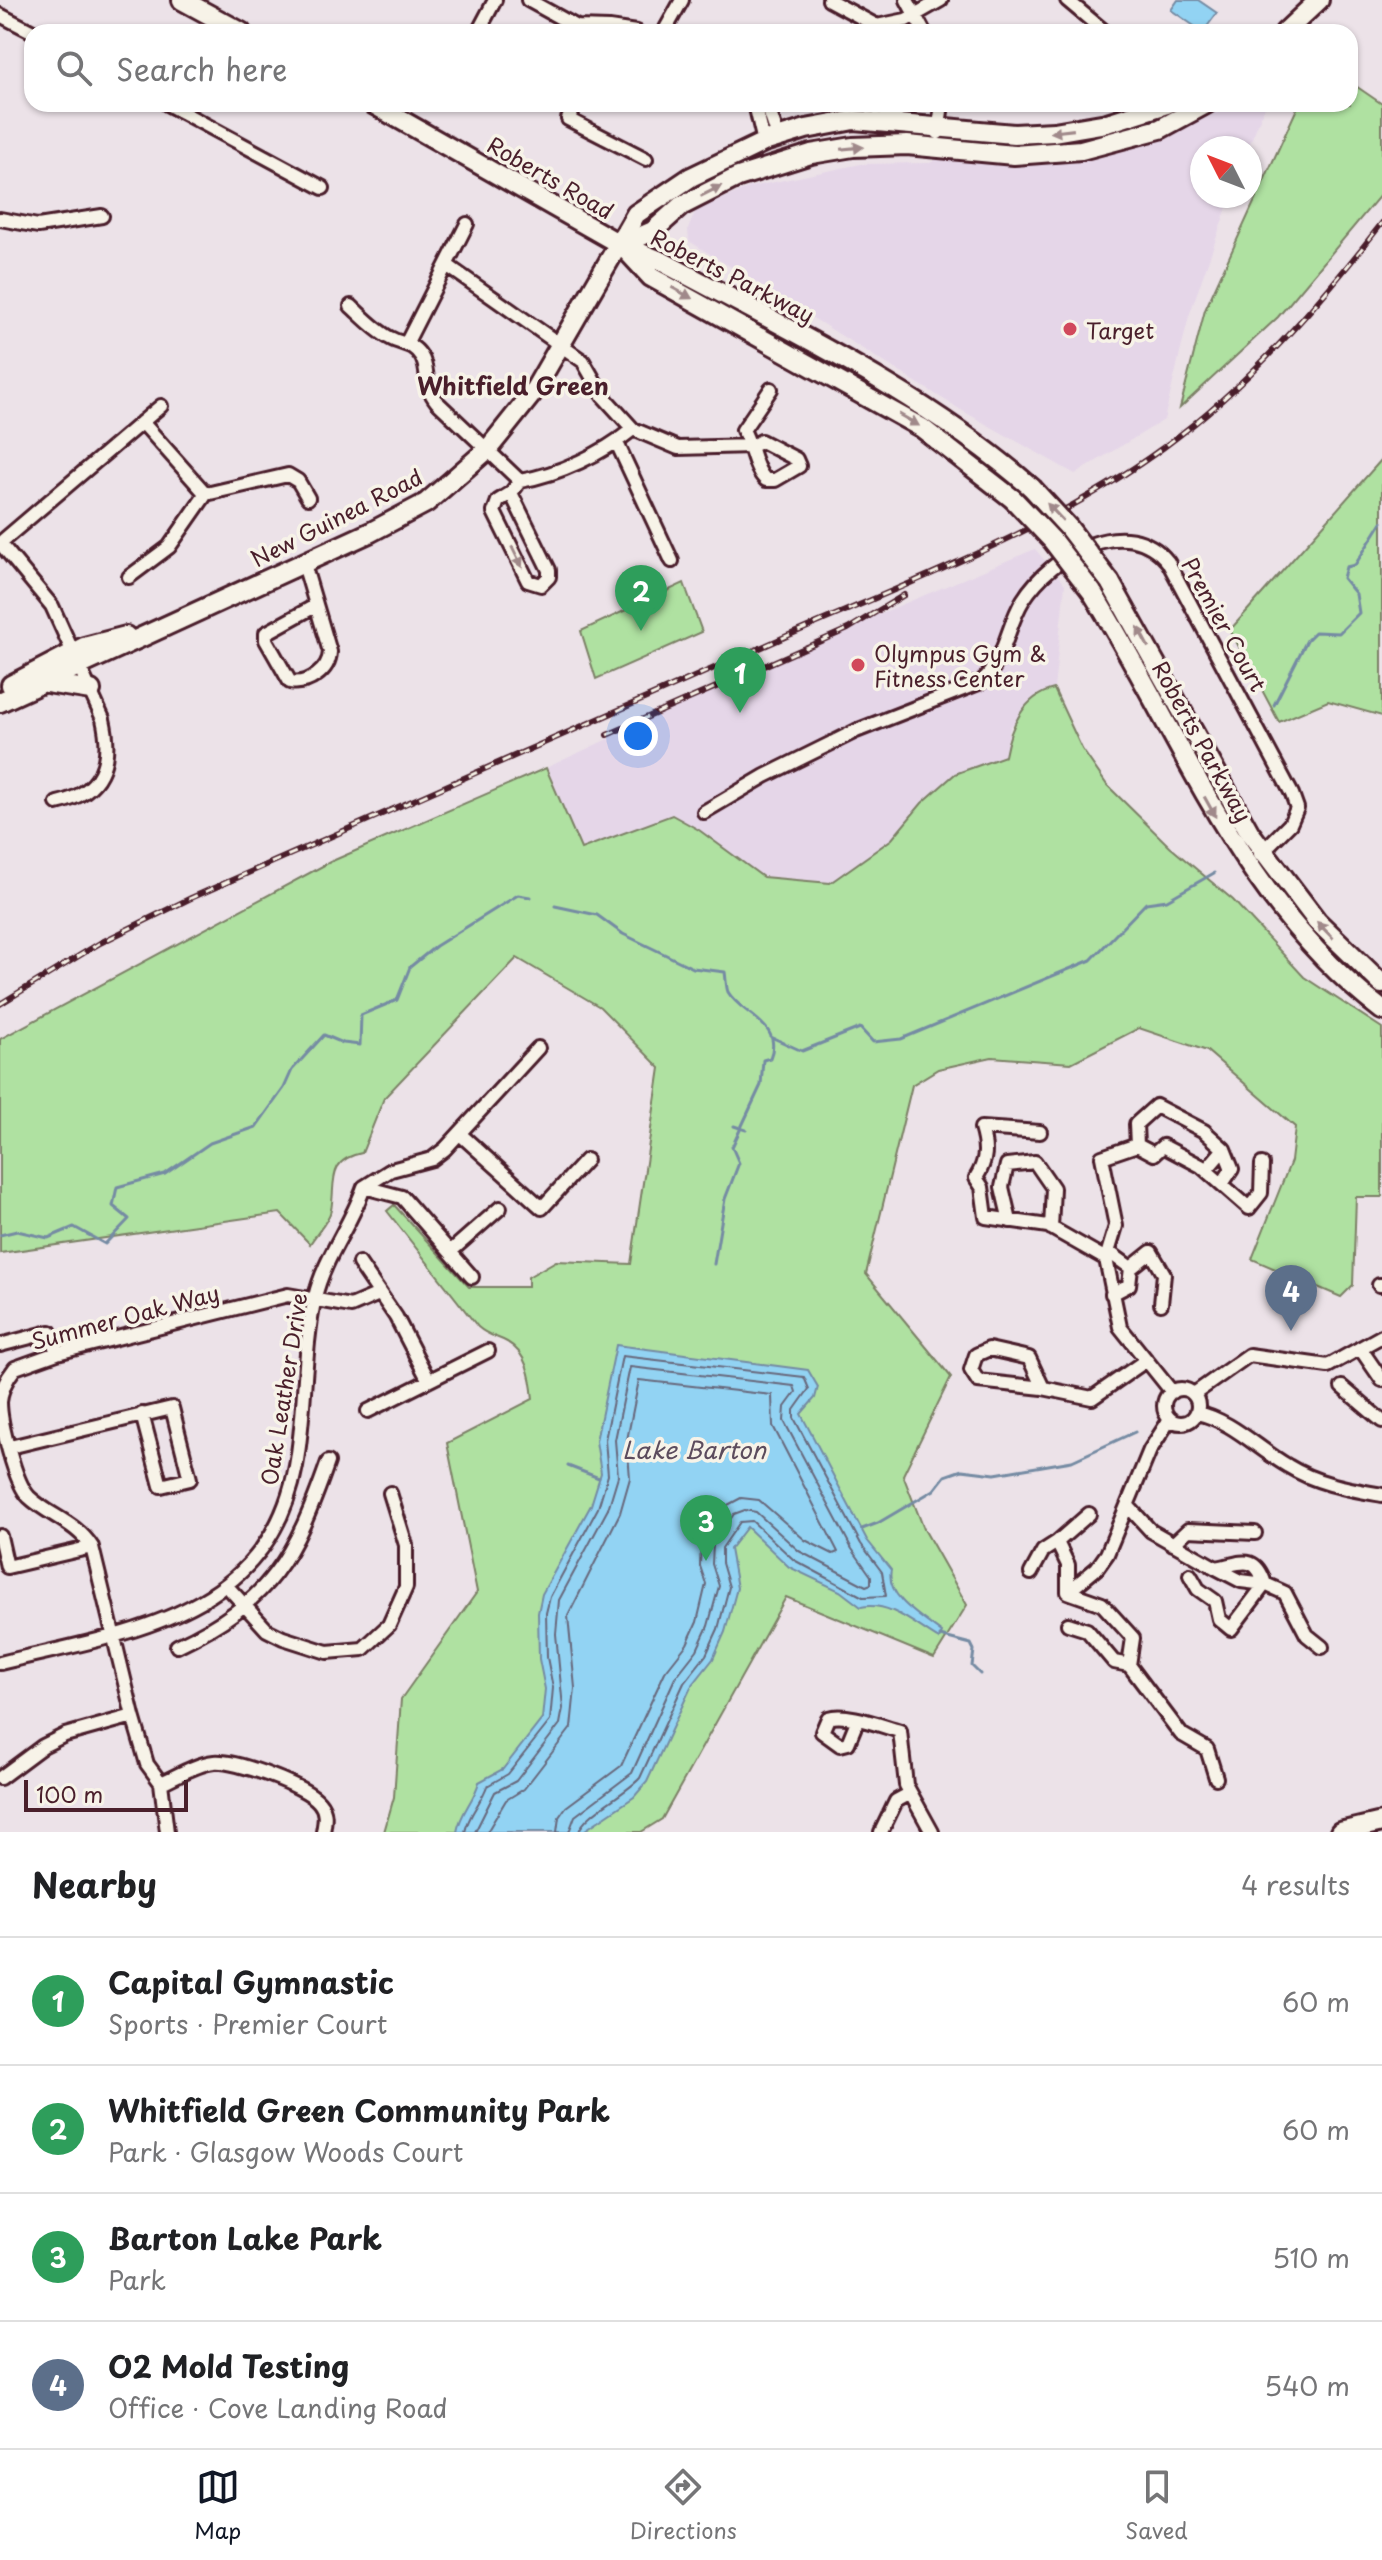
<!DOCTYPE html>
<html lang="en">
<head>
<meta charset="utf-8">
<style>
	:root { --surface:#fff; --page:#f6f6f6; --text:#202124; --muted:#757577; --line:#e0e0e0; --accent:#111827 }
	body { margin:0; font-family:"Playpen Sans",sans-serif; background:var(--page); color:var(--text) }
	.compass { position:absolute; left:1190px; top:136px; width:72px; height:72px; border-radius:50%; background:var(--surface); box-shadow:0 2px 6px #0004; rotate:312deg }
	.scale { position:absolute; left:24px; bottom:20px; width:164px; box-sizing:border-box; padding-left:8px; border:4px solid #4a1f2b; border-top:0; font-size:22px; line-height:28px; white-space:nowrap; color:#4a1f2b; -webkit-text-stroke:6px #f7f3e8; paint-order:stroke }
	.you { position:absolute; left:638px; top:736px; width:28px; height:28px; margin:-20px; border:6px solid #fff; border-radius:50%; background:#1a73e8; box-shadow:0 0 0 12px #1a73e833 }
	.badge { display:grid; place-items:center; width:52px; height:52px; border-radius:50%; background:var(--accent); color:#fff; font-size:26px; font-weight:700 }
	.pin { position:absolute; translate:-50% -66px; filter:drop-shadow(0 2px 4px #0008) }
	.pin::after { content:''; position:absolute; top:42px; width:28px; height:24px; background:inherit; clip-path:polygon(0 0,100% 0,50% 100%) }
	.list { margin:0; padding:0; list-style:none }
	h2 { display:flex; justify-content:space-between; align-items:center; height:104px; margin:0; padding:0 32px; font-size:34px }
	h2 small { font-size:26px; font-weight:400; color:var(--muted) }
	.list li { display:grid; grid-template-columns:52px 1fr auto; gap:24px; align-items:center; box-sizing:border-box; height:128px; padding:0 32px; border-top:2px solid var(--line) }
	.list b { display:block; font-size:30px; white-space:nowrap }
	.list p { margin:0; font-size:26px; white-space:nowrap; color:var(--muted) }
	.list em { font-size:26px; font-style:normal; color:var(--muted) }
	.icon { flex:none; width:44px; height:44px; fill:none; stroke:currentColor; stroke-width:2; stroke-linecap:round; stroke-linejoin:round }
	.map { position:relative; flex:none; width:1382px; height:1832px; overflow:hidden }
	.search { position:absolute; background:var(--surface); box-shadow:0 2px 6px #0004; left:24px; right:24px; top:24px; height:88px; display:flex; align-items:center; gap:20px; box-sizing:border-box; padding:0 28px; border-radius:24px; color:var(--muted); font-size:30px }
	.sheet { height:616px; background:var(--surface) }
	nav { display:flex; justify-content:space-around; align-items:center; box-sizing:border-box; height:112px; border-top:2px solid var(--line); background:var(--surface); font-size:22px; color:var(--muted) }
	nav a { display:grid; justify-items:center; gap:4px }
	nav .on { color:var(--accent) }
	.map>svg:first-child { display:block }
</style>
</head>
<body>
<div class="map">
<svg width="1382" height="1832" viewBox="0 0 1382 1832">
	<rect width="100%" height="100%" fill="#ece2e8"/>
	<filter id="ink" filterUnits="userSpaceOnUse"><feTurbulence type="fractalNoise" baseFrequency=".0125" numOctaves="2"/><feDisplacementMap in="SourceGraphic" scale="16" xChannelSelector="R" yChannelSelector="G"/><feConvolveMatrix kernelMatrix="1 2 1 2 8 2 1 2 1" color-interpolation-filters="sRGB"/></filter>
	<g filter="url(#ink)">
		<path fill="#e5d6e8" d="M1234,104H1266L1248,148H1202V196H1231L1189,316L1164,420L1075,474L961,410L689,241L688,229L696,210L750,187L861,164L930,163L939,158L1009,163L1086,158L1166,135Z
			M1035,549L1065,584L1054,689L1039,693L1010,727L1005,756L955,774L922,803L892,839L830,883L763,877L699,830L672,815L581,850L546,768L834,633Z"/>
		<path fill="#afe1a1" stroke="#7c8066" stroke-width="2" d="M1350,82L1382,104V193L1278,317L1180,408L1205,310L1299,104H1350Z
			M1382,459V716L1328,701L1279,722L1230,630Z
			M684,583L702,632L596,679L581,631Z
			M1054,689L1082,749L1107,785L1170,847L1233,900L1304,977L1382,1028V1197H1356L1353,1285L1341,1297L1252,1259L1291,1161L1295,1127L1207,1051L1139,1028L1071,1063L992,1057L938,1069L912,1085L866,1274L951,1377L903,1475L924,1529L967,1605L934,1658L786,1597L662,1819L641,1832H384L394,1797L401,1699L477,1592L447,1443L533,1399C531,1377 527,1353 507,1342C496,1336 488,1336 478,1327L387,1211L394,1205L469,1287H528V1277L556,1261L631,1264L660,1068L600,1007L517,958L384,1098L362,1153C326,1160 336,1183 331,1210C329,1221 316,1234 310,1244L280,1213L0,1253V1039L330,862L546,768L581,849L672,815L699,830L763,877L830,883L892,839L922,803L955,774L1005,756C1010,728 1023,696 1054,689Z"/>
		<path fill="#92d3f3" stroke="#758ba3" stroke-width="2" d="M1178,0H1198L1217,13L1203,32L1171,10Z
			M616,1345L808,1370L818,1387L815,1398L801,1414L867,1540L891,1570C885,1597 923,1618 942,1633L939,1639C915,1625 890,1601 861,1607L840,1591L789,1567L747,1527L730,1549L737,1588L725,1632L713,1659L691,1687L647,1782L634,1797L582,1832H457C460,1813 474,1801 479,1782L503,1769L542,1719L545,1689L539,1659L538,1613L542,1594L591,1505L601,1473L596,1441Z"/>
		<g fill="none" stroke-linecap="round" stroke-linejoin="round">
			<path stroke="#67677b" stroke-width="2" d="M465,1832C468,1815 481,1803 487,1786L508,1774L550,1721L553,1688L547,1657L546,1613L550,1597L598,1508L608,1475L605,1440L622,1356L804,1377L809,1389L794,1410V1418L861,1544L882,1572L886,1596L863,1597L794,1560L752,1521L740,1522L722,1548V1563L729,1587L718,1629L706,1655L684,1683L640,1778C626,1794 582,1815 579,1832
				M475,1832L495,1792L516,1781L560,1724L563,1708L556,1634L559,1600L608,1509L618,1476L615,1440L630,1367L794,1386L796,1392L785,1407L784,1421L852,1549L871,1576V1584L866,1586L799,1551L756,1512L745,1510L734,1514L713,1544L712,1564L719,1586L708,1626L697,1650L675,1678L632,1773L575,1816L569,1832
				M487,1832L506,1800L524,1789L571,1728L575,1688L568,1616L620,1513L630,1478L627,1440L639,1380L772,1395L773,1426L838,1552L833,1554L805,1540L759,1500L741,1498L724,1507L701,1541L700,1566L706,1584L697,1622L687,1644L665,1672L621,1766L566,1807L559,1817L557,1832"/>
			<path stroke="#758ba3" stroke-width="3" d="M1274,705L1307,640L1315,632L1339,633L1359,613L1356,594L1343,578L1346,567L1355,565L1382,522
				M555,906L597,915L623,934L693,968L725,972C726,978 726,987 728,992C741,1015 784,1024 770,1058L763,1060L761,1085L732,1147L739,1163L725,1199L714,1264
				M771,1037L802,1051L860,1028L873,1042L901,1039L1091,960L1146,903L1167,900L1214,873
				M734,1126L746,1130
				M0,1235L17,1231L48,1238L74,1227L105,1244L129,1219L113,1206L117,1187L165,1174L210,1143L256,1127L284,1088L292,1070L324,1035L343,1043L360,1045L361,1015L397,1000L410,967L436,946L518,895L530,897
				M568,1466L599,1478
				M862,1529L878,1523L934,1490L945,1476L962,1470L995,1474L1072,1461L1135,1432
				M940,1636L971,1644L974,1650L972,1666L980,1674"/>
			<g stroke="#4a1f2b" stroke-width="18">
				<path id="street" d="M528,0L577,27L609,28
					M829,0L877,26L906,20L941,0
					M907,0L924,32
					M1067,0L1105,32
					M0,15L33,32
					M478,32L495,0
					M608,32L609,28L636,32
					M664,32L682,0
					M167,104L323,188
					M576,104L568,119L646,159
					M755,104L764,142
					M767,104L778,137
					M938,133L942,104
					M0,219L38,226L102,216
					M448,266L583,361L603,396L633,429L678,448L752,446L761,441L796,459L799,466L775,480H766C754,470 752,445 743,430L771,389
					M351,306C363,317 376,331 390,338C402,345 412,342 421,356C430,370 422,383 437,402L520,481C560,474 602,454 633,429
					M407,342L467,224
					M142,422L206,494
					M617,443L672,561
					M511,493L549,570V577L541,585L528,581L494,512L498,501L511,493L520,481
					M0,543L52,606L103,719C113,762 102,793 57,803
					M0,543L161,406
					M304,564L330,652C329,671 308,685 290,682L266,640V633L315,606
					M129,577L169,547L206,494L288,475L298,481L308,498
					M704,812L765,776L856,731L981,682C1005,662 1007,625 1023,600C1051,555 1127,510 1168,562L1292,794L1297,808L1290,824L1260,854
					M1040,1132L981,1128C987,1148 987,1160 976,1178L982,1187L986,1217L1048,1226L1106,1259
					M460,1134L542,1208L586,1160
					M1137,1145L1136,1124L1156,1106L1204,1131L1224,1149L1206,1170
					M1222,1184L1232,1169L1224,1149
					M364,1187L391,1170L432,1159L445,1149L538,1048
					M364,1187L402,1197L472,1277
					M1010,1221L1002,1187L1007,1165L1035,1162L1053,1188L1051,1228
					M450,1252L500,1208
					M1109,1252L1131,1268L1151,1252L1164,1274L1161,1304
					M359,1263L396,1317L428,1379
					M1379,1285H1382
					M1112,1294L1129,1285L1131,1268
					M0,1345L50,1332L57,1353
					M1360,1348L1382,1380
					M1342,1387L1382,1421
					M1043,1388L978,1381L971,1370L976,1355L989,1349L1029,1358L1043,1388L1092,1398L1145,1361
					M1164 1406a17 17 0 1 1 34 0a17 17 0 1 1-34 0Z
					M1172,1392L1120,1327L1106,1259L1116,1226L1102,1157L1137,1145L1154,1154L1163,1146L1201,1166L1249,1208L1261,1193L1262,1164
					M1194,1394L1249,1355L1328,1366L1382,1336
					M368,1411L488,1351
					M1197,1413C1231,1420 1258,1449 1288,1466C1317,1484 1349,1489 1382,1495
					M1170,1419L1150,1450L1107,1554L1097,1568L1068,1592L1102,1604L1133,1638L1129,1665L1181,1734L1207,1749L1216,1778
					M10,1447L172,1408L190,1479L161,1486L142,1414
					M1128,1506L1151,1531L1216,1568L1241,1581L1265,1584L1285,1593L1307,1635L1322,1647
					M0,1536L7,1567L92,1547
					M1173,1544L1188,1530L1255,1533
					M1216,1568C1240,1564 1255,1552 1265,1584
					M1031,1573L1043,1551L1057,1542
					M1190,1575L1198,1589L1215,1601L1219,1619L1231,1629L1265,1584
					M226,1585L267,1630L283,1638L327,1652L363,1649L389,1625L406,1587V1545L390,1493
					M1068,1592V1565L1057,1542L1089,1514
					M1068,1624L1087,1630L1114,1662L1129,1665
					M177,1646C271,1602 295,1556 328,1462
					M0,1663C124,1633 268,1618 296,1466C306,1411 303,1352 315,1297C324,1258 351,1225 364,1187
					M857,1721L848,1743L840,1745L822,1732L828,1718C847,1712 881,1726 900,1731L906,1785L932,1832
					M0,1778L43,1746L65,1735L133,1716
					M161,1783C177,1776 196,1764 214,1762C235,1760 305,1785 319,1802C327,1811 325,1821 323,1832
					M167,1832L161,1783L147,1764L133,1716L92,1547C76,1522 49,1516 29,1497C15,1483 0,1422 0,1402C1,1389 7,1378 15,1368L57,1353L288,1295L351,1306L379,1294
					M881,1832L896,1801L909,1794"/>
			</g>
			<g stroke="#4a1f2b" stroke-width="24">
				<path id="secondary" d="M182,0L241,32
					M1285,32L1319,0
					M373,104L621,245L661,261C789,330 923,392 1032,488
					M621,245L653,231L681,206L738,177L811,154L853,147L907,145L1014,155L1081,150L1160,129L1206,104
					M626,250L651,277L922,428L1013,499
					M1110,582L1250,833L1317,921L1382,984
					M1092,592C1182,737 1241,903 1382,1010
					M47,683L91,690
					M11,685L84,647L126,636
					M0,702L371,532L426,503L488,449L532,394L636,214L691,177L764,142L806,129L854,120L1014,134L1054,132L1107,123L1167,104
					M1340,1832L1382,1822"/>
			</g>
			<use href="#street" stroke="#f7f3e8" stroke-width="12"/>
			<use href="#secondary" stroke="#f7f3e8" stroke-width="18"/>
			<g stroke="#4a1f2b" stroke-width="6">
				<path id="rail" d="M607,735L848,629L904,595
					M0,1004L100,943L191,898C387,812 583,726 778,640C909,582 1048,532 1164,447C1250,384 1317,306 1382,223"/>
			</g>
			<use href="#rail" stroke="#f7f3e8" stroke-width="3" stroke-dasharray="9" stroke-linecap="butt"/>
			<g stroke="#4a1f2b" stroke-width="24" stroke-linecap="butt">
				<path id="secondary-bridge" d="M1032,488L1068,527L1110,582
					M1013,499L1052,540L1092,592"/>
			</g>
			<use href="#secondary-bridge" stroke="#f7f3e8" stroke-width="18"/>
		</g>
		<defs><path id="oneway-solid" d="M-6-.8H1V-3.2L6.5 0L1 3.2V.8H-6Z" transform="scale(2)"/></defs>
		<g fill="#a0898a">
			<use href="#oneway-solid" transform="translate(1062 131) rotate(173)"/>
			<use href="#oneway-solid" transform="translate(852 148) rotate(-6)"/>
			<use href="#oneway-solid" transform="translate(711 191) rotate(-27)"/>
			<use href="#oneway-solid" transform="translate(682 293) rotate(29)"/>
			<use href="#oneway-solid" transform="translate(909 420) rotate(30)"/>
			<use href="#oneway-solid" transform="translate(1055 512) rotate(-133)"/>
			<use href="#oneway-solid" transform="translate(517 557) rotate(64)"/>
			<use href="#oneway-solid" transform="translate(1143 637) rotate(-118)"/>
			<use href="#oneway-solid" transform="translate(1210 807) rotate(61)"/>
			<use href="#oneway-solid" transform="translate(1325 930) rotate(-134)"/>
		</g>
	</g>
	<g fill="#d1495b" stroke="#f7f3e8" stroke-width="3">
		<circle cx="1070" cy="329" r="8"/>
		<circle cx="858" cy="665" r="8"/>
	</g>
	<g text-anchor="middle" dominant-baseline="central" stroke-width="7" stroke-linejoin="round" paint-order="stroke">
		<g font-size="22" fill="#4a1f2b" stroke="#f7f3e8">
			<text transform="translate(551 177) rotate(30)">Roberts Road</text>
			<text transform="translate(733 275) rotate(27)">Roberts Parkway</text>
			<text transform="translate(336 517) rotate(-27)">New Guinea Road</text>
			<text transform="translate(1225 624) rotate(61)">Premier Court</text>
			<text transform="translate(1203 741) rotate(61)">Roberts Parkway</text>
			<text transform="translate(125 1316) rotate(-15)">Summer Oak Way</text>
			<text transform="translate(283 1389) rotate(-81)">Oak Leather Drive</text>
		</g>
		<g font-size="22" fill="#4a1f2b" stroke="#f7f3e8" text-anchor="start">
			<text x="1086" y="329">Target</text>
			<text x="874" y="652">Olympus Gym &amp;<tspan x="874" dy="25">Fitness Center</tspan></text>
		</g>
		<g font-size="24" font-weight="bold" fill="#4a1f2b" stroke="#f7f3e8">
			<text x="513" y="385">Whitfield Green</text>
		</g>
		<g font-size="24" font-style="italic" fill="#5c4c5d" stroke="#f7f3e8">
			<text x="694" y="1449">Lake Barton</text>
		</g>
	</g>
</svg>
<svg class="compass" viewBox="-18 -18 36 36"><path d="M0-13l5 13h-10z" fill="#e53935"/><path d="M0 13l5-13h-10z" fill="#757577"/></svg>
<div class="scale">100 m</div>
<div class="you"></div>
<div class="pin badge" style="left:740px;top:713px;background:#2e9e5b">1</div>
<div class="pin badge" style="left:641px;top:631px;background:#2e9e5b">2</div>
<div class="pin badge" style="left:706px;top:1561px;background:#2e9e5b">3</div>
<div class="pin badge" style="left:1291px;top:1331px;background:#5c6f8a">4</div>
<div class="search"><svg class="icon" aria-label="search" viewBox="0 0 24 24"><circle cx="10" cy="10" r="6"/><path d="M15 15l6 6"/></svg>Search here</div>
</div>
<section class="sheet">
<h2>Nearby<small>4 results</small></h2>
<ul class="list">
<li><span class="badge" style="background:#2e9e5b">1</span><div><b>Capital Gymnastic</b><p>Sports · Premier Court</p></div><em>60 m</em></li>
<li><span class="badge" style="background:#2e9e5b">2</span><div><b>Whitfield Green Community Park</b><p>Park · Glasgow Woods Court</p></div><em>60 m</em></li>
<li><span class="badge" style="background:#2e9e5b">3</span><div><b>Barton Lake Park</b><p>Park</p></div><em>510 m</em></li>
<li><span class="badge" style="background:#5c6f8a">4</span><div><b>O2 Mold Testing</b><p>Office · Cove Landing Road</p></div><em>540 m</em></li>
</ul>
</section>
<nav>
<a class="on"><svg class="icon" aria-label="map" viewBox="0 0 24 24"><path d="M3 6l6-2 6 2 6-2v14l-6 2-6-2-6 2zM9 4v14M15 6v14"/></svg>Map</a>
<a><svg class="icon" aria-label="directions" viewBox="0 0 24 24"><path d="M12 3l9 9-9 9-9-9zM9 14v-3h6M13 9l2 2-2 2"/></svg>Directions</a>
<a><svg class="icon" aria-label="saved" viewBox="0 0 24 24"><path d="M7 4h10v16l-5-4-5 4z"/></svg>Saved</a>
</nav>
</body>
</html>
